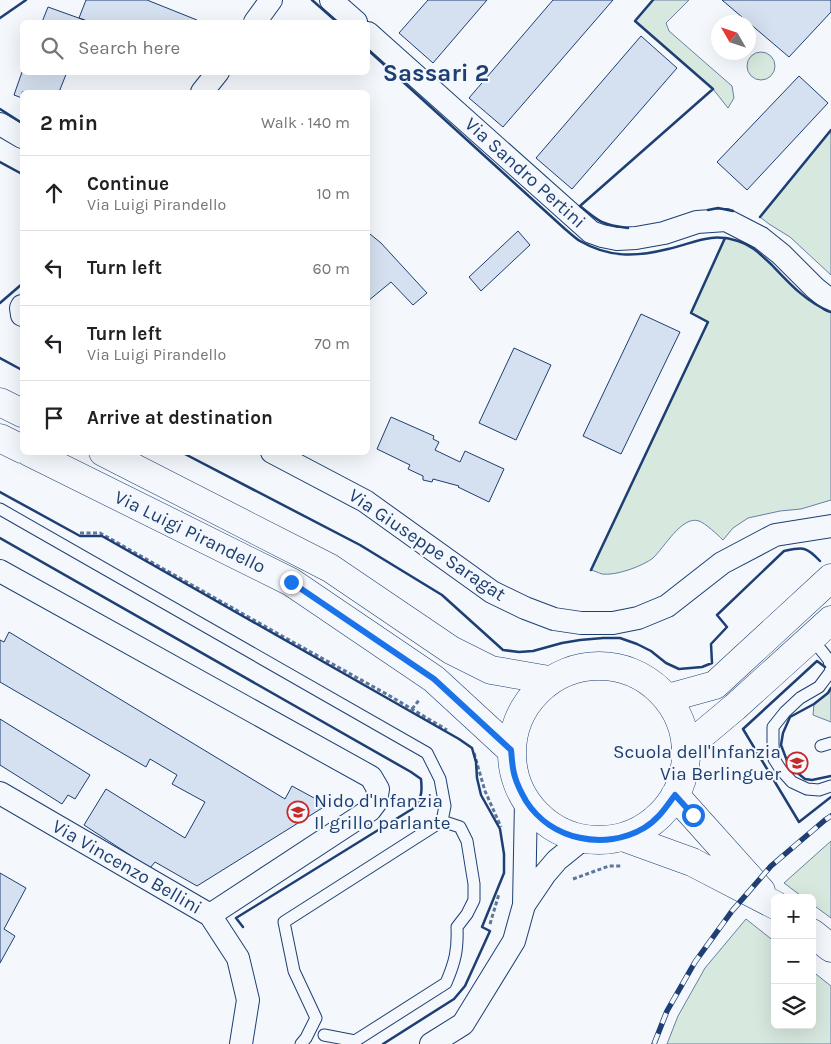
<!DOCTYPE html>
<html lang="en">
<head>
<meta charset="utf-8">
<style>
	:root { --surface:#fff; --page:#f2f2f2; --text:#202124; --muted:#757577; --line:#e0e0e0 }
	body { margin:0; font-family:Karla,sans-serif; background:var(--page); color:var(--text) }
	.controls { position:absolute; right:15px; bottom:15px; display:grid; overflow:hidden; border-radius:8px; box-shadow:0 5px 20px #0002 }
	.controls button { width:45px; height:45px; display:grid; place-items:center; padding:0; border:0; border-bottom:1px solid var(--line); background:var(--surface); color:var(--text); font:25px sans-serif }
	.compass { position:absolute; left:711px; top:15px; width:45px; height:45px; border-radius:50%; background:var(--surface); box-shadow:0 5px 20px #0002; rotate:309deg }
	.stop { position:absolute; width:15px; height:15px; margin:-11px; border:4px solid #1a73e8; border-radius:50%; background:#fff }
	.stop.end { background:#1a73e8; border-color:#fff; box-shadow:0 1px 5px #0008 }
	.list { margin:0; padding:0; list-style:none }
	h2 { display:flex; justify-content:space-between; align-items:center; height:65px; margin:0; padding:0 20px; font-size:21px }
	h2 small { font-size:16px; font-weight:400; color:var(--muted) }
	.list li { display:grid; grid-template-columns:32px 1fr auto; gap:15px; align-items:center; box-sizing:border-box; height:75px; padding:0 20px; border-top:1px solid var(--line) }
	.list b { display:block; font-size:19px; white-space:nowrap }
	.list p { margin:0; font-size:16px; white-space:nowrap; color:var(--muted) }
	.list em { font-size:16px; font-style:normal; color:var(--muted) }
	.icon { flex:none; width:28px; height:28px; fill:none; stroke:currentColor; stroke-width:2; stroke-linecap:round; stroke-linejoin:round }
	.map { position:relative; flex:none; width:831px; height:1044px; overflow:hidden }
	.search { position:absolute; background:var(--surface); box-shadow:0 5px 20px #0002; left:20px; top:20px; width:350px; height:55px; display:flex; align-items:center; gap:12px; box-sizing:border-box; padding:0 18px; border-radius:8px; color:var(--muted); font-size:19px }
	.panel { position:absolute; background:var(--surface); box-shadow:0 5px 20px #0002; left:20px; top:90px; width:350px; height:365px; border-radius:8px }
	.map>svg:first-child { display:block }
</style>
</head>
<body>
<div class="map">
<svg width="831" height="1044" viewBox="0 0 831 1044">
	<rect width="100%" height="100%" fill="#f4f7fb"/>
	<path fill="#d7e8df" stroke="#687fa3" d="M653,0H689L666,23L669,31L732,86L734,98L728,108L713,89L635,21Z
		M747 66a14 14 0 1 1 28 0a14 14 0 1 1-28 0Z
		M831,130V275L790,237L769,224L760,217Z
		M725,238L739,241L752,247L799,292L811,301L831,312V500L801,509L780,511L748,518L733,528L723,540C718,535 705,523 699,521C682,515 664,548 653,558C643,566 616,576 602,574C599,573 595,571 591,570L708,323L691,313Z
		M831,688V722L813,715L814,704L828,693Z
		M831,841V918L812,904V898H804L784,883Z
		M746,919L775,942V1025H812V971L831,986V1044H667L678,1016L705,968Z"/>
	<path fill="#d5e0f0" stroke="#1d3f73" d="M86,0H147L197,20L196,22H90L79,18Z
		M428,0H487L433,63L399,33Z
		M553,0H613L503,127L469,98Z
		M722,0H831V12L789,57Z
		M48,7L87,21L86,22H42Z
		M641,36L677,68L572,189L536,158Z
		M22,72H67L59,92H22V98L14,95Z
		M799,76L828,103L747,190L717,162Z
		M518,231L530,245L481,291L469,277Z
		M370,234L381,243L427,293L413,305L391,282L368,301V257L370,255L368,253V237Z
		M641,314L680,332L621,454L583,436Z
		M514,348L551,365L516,440L479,423Z
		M391,417L434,436L433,439L439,442L435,450L460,462L465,451L504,469L489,502L458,487L459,486L433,479L432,482L423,480V476L408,469L410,465L377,449Z
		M9,632L285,799L292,786L327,805L197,886L155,862L150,868L84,825L106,789L185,838L205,802L172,784L177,775L150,759L146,767L0,682V640L4,642Z
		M0,719L90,775L75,799L68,795L62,804L0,765Z
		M0,873L26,888L4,929L15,936L0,963Z"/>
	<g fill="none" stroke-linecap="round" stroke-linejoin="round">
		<g stroke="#1d3f73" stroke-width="13">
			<path id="service" d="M0,509L427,753L440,779L445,806L442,821L284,922L294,971L316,1018L306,1038L301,1044
				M809,643L817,645L829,660L831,671L819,687L800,698L785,712L773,727V744L774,759L781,770L792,782L807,789L819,790L831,786
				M821,746L831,743
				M324,1035L355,1041L446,983C455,962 458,950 457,927L467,914L474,900V884L467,841L460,827L442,821"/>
		</g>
		<g stroke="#1d3f73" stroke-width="24">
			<path id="minor" d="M331,0L356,22
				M255,22L271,0
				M368,33L591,232L602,236L617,239L636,238L664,233L697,222L726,220L761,238L781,254L815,288L831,301
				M202,92L218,72
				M0,124L22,137
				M22,306L21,308L22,315
				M272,452L365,501L492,592L525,608L554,619L581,623H613L638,618L667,606L722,563L775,535L831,526
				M0,571L371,777L378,789L376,802L370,810L210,915
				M0,793L210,915L238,958L248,1000L241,1044
				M524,905L545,874L557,860L583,839
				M431,1044L463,1024L514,941L524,905L526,801"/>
		</g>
		<g stroke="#1d3f73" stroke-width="29">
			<path id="tertiary" d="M668,698L715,685L831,578
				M686,748L735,707L831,620"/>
		</g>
		<g stroke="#1d3f73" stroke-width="29">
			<path id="secondary" d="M0,402L22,413
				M0,438L22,449
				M29,452L291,582L434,679L511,750
				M103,452L330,568L451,650L491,670L549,680
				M512 753a87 87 0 1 1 174 0a87 87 0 1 1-174 0Z
				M675,795L761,891
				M623,837L692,862L775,905
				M812,933L831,948"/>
		</g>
		<path stroke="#5e769c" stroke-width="3" stroke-dasharray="4 2.5" stroke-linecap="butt" d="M80,533H100L282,636L390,696L447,730
			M412,709L420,699
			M474,753L485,791L501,827
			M573,879L609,866H622
			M490,924L499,894"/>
		<use href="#service" stroke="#f4f7fb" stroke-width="11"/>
		<use href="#minor" stroke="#f4f7fb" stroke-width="22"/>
		<use href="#tertiary" stroke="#f4f7fb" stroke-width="28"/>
		<use href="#secondary" stroke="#f4f7fb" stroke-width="28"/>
		<g stroke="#1d3f73" stroke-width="5.5">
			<path id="rail" d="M654,1044L667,1011L695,962L732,911L771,866L825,820L831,816"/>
		</g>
		<use href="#rail" stroke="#f4f7fb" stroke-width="4" stroke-dasharray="11" stroke-linecap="butt"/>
		<path stroke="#1d3f73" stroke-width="2.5" d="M312,0L337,22
			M0,18L26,0
			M368,50L565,229C570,233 575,238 580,241C609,258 636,257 668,249C695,243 710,232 738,241C752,245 762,256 772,265C789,283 807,303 831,312
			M0,109L22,123
			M0,162L22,174
			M708,210L718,208L733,211
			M760,217L831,130
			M628,228C603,225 599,222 580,206L713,89L635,21L653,0
			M0,303L22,284
			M0,358L22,370
			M181,452L360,545L442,595L503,650L519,652L533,651L562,643L580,640L603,638H620L637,644L651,651L666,663L679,669L702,667L712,663L711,644L727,627L717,615L784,551C803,547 806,546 820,561
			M0,492L80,536H102L459,739L472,748L476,762L477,778L481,795L500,829L504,854V873L482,927L490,931L465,986L454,999L383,1044
			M0,538L411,772L421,779C422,789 422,796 417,806L236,918L243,927
			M591,570L708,322L691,313L725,238
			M825,667L817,661L743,729L799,822L831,797
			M831,688L828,693L814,704L790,717L783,733L781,745L789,766L805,779L812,780L831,776"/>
	</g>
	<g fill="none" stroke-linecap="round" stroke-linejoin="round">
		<path stroke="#1a73e8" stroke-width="6" d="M291,582L434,679L511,750C512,758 512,768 515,777C517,784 522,794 526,801C551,840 605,851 644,828C658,820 666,807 675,795L693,815"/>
	</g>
	<defs>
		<g id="school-ring" transform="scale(1.125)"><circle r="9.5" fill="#f4f7fb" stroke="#c62828" stroke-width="1.5"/><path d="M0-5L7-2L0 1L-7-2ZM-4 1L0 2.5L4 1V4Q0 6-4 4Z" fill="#c62828"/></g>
	</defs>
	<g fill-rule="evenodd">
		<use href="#school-ring" x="797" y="763"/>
		<use href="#school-ring" x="298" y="812"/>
	</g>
	<g text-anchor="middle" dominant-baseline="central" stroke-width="4" stroke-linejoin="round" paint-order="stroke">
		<g font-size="19" fill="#1d3f73" stroke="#f4f7fb">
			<text transform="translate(525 173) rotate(42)">Via Sandro Pertini</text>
			<text transform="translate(190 532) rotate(26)">Via Luigi Pirandello</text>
			<text transform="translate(427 545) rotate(34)">Via Giuseppe Saragat</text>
			<text transform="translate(127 867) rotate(30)">Via Vincenzo Bellini</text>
		</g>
		<g font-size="19" fill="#1d3f73" stroke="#f4f7fb" text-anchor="end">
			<text x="781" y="752">Scuola dell'Infanzia<tspan x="781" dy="22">Via Berlinguer</tspan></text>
			<text x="314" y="801" text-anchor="start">Nido d'Infanzia<tspan x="314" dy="22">Il grillo parlante</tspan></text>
		</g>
		<g font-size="24" font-weight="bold" fill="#1d3f73" stroke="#f4f7fb">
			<text x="436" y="73">Sassari 2</text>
		</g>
	</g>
</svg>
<div class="controls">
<button>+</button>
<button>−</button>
<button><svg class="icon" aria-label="layers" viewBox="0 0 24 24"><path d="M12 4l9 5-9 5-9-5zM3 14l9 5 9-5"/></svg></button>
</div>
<svg class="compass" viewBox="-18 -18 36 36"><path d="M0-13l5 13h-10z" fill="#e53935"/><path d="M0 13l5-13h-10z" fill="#757577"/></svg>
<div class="stop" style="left:693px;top:815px"></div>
<div class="stop end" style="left:291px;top:582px"></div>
<div class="search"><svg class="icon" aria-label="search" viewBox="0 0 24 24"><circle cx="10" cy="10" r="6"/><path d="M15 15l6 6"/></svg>Search here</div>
<section class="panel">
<h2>2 min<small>Walk · 140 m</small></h2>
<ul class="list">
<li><svg class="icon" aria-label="ahead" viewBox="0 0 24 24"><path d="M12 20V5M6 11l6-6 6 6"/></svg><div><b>Continue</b><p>Via Luigi Pirandello</p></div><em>10 m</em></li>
<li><svg class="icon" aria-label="left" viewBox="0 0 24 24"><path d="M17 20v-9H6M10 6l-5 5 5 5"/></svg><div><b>Turn left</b></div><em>60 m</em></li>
<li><svg class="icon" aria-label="left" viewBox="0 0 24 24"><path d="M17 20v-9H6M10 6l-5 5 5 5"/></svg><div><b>Turn left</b><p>Via Luigi Pirandello</p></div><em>70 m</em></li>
<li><svg class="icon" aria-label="arrive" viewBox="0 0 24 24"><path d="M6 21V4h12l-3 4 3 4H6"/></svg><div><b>Arrive at destination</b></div></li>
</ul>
</section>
</div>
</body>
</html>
